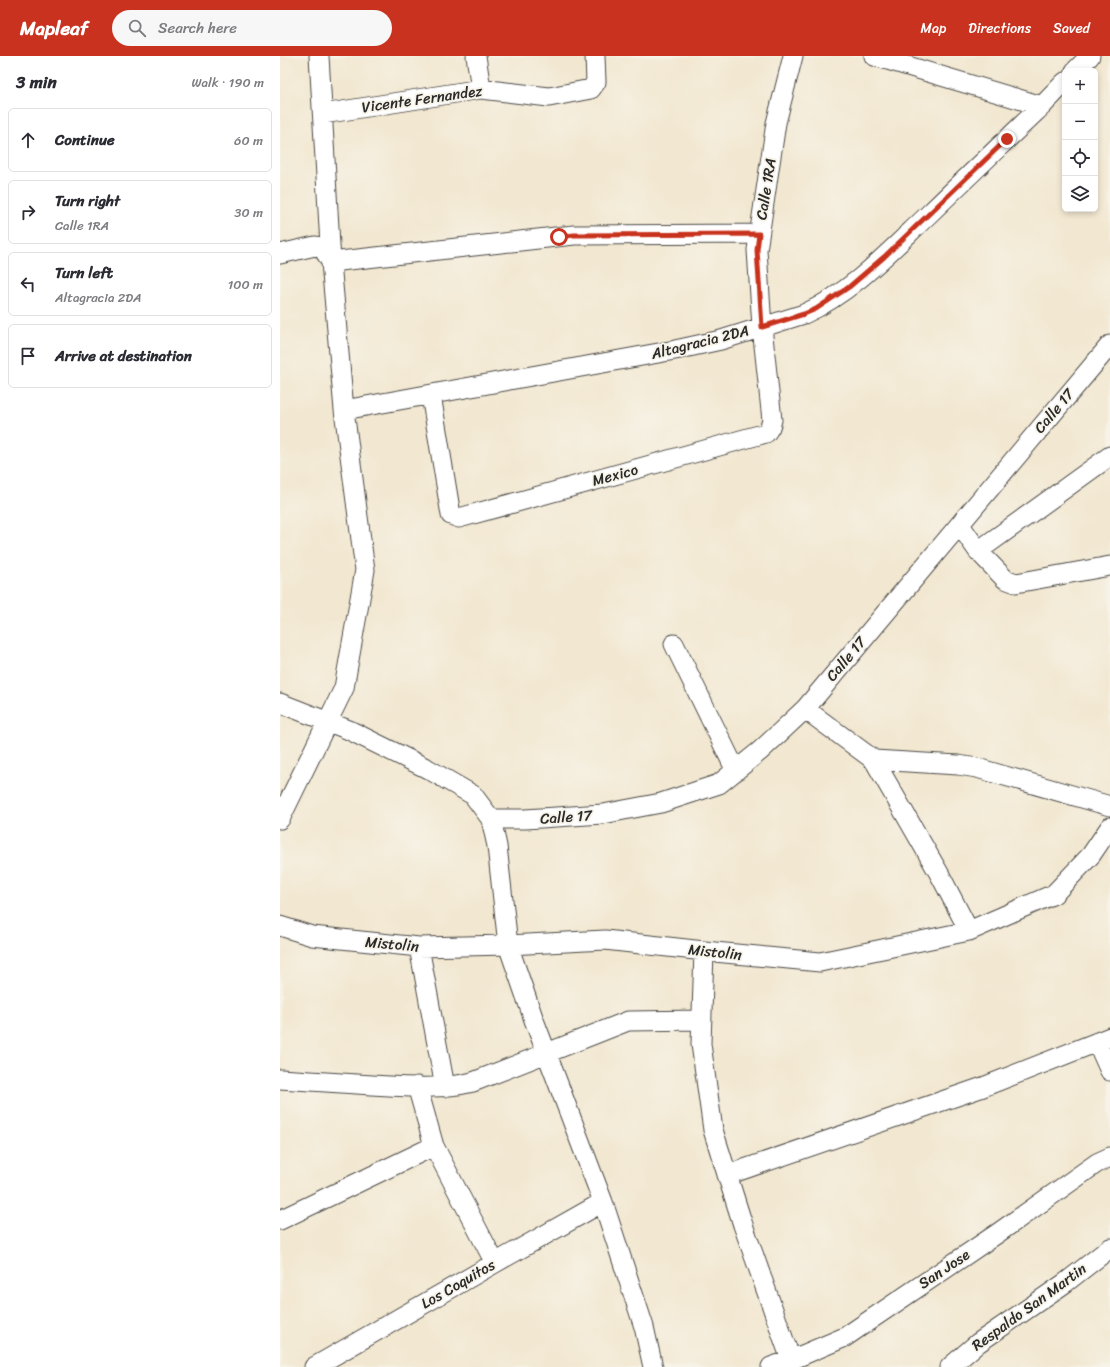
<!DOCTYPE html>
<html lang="en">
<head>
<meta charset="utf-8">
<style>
	:root { --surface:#fff; --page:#f7f7f7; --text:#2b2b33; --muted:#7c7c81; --line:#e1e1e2; --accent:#c8321e }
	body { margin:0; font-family:Sriracha,sans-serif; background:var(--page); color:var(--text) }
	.controls { position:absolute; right:12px; top:12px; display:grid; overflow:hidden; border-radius:6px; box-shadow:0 2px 6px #0003 }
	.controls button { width:36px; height:36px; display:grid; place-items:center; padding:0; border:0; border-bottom:1px solid var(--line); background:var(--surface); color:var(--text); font:20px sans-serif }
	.stop { position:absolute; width:12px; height:12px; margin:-9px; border:3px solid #c8321e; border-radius:50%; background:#fff }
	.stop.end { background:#c8321e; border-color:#fff; box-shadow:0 1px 4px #0008 }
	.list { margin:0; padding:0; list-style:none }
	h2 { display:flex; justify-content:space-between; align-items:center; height:52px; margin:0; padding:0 16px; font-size:17px }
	h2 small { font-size:13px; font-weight:400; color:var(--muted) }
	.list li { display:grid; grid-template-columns:26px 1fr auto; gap:12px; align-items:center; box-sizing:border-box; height:64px; margin:0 8px 8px; padding:0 8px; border:1px solid var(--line); border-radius:6px }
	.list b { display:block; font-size:15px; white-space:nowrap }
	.list p { margin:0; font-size:13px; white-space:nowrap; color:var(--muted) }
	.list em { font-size:13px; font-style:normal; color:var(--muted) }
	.icon { flex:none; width:22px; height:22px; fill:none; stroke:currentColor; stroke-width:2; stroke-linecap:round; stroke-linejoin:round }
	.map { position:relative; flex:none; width:830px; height:1311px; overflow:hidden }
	header { display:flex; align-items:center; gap:24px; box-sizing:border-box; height:56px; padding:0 20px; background:var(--accent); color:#fff }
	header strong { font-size:19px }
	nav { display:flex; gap:22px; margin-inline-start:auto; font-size:14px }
	.search { width:280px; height:36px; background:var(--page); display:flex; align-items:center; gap:10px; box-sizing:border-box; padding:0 14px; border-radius:22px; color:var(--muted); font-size:15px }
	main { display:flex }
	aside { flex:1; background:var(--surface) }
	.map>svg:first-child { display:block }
</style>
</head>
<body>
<header>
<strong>Mapleaf</strong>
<div class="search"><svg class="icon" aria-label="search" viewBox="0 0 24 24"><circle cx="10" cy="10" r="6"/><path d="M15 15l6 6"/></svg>Search here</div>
<nav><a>Map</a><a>Directions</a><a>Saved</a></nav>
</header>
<main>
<aside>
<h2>3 min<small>Walk · 190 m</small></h2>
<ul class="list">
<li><svg class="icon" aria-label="ahead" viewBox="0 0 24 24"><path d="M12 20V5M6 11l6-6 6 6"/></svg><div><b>Continue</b></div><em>60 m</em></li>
<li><svg class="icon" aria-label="right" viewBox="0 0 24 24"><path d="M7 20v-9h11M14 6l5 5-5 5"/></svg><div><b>Turn right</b><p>Calle 1RA</p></div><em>30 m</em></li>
<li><svg class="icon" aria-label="left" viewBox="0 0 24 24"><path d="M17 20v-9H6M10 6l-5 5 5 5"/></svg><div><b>Turn left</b><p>Altagracia 2DA</p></div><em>100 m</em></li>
<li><svg class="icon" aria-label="arrive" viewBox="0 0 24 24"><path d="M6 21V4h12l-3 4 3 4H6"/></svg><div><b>Arrive at destination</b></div></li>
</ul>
</aside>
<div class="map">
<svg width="830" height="1311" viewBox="0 0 830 1311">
	<rect width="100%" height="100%" fill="#f7f3e8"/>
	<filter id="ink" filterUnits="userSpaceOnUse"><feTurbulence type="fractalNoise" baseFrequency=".025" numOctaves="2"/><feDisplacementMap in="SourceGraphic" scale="8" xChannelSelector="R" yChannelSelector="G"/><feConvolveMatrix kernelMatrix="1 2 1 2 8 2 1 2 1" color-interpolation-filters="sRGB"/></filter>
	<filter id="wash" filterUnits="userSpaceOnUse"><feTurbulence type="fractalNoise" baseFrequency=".012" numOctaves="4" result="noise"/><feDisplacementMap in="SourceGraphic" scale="16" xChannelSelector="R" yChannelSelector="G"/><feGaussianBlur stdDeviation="0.9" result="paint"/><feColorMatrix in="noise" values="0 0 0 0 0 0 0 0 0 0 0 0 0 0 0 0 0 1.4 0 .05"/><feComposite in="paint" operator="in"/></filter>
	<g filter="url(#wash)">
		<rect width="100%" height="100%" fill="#f2e7d0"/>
	</g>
	<g filter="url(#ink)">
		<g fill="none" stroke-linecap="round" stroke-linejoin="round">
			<g stroke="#494744" stroke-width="21">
				<path id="minor" d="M196,0L201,33
					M594,0L762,50
					M795,15L810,0
					M43,58L201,33L269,41L311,33L316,26L315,0
					M0,198L35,190C44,191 47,199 51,206L294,179L479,178
					M151,339L171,459L179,462L486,377L490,371L492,364L482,271L477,194L496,67L513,0
					M64,354L395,294L441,284L524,258C572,236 609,196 647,160C685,123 723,87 762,50L785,26
					M680,469L698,495L725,523L736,527L830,510
					M698,495L830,400
					M394,588L456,715
					M0,647L69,674L148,713L193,739L211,763L217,790L228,889L254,964L323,1146L364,1271L373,1311
					M525,653L594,704L660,819L689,875
					M594,704L678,709L697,712L830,750
					M0,763L64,632L85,514L64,354L51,206L39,0
					M211,763H245L323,758L381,747L439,728L480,695L525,653L830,289
					M0,870L32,880L139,891L228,889L325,884L424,895L540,906L689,875L774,838L811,799L830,771
					M139,891L165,1031
					M424,895L421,988L433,1074L463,1169L511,1304
					M817,986L830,1015
					M0,1023C31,1025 61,1027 92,1029C126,1031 160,1034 193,1026L348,965L422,964
					M137,1030L154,1090L215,1207
					M447,1119L703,1031L830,981
					M0,1164L154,1090
					M34,1311L215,1207L323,1146
					M491,1311L511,1304L565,1281L718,1177L817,1107L830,1101
					M670,1311L698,1287L785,1227L830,1192"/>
			</g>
			<use href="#minor" stroke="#fff" stroke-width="19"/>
		</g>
	</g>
	<g fill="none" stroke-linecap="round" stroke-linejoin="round" filter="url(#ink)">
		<path stroke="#c8321e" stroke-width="5" d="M279,181L294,179L479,178L477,194L482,271L524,258L536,253L569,231L604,201L727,83"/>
	</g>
	<g text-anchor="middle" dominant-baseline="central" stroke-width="3.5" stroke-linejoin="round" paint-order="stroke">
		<g font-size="15" fill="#2b2b2b" stroke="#f7f3e8">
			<text transform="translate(142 43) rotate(-8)">Vicente Fernandez</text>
			<text transform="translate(486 133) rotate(-81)">Calle 1RA</text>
			<text transform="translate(420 286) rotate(-14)">Altagracia 2DA</text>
			<text transform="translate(774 355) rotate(-50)">Calle 17</text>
			<text transform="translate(335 419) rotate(-15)">Mexico</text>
			<text transform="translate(566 603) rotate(-50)">Calle 17</text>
			<text transform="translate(286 761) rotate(-4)">Calle 17</text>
			<text transform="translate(112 888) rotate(5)">Mistolin</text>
			<text transform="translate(435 896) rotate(6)">Mistolin</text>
			<text transform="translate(664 1213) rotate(-34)">San Jose</text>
			<text transform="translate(178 1228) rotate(-30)">Los Coquitos</text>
			<text transform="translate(749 1251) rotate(-36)">Respaldo San Martin</text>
		</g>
	</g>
</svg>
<div class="controls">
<button>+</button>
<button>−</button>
<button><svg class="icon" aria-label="locate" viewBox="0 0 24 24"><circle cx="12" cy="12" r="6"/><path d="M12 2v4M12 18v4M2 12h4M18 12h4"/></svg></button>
<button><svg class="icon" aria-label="layers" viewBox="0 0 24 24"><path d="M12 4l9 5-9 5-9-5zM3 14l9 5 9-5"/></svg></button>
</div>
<div class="stop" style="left:279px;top:181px"></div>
<div class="stop end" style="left:727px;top:83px"></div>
</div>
</main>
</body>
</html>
